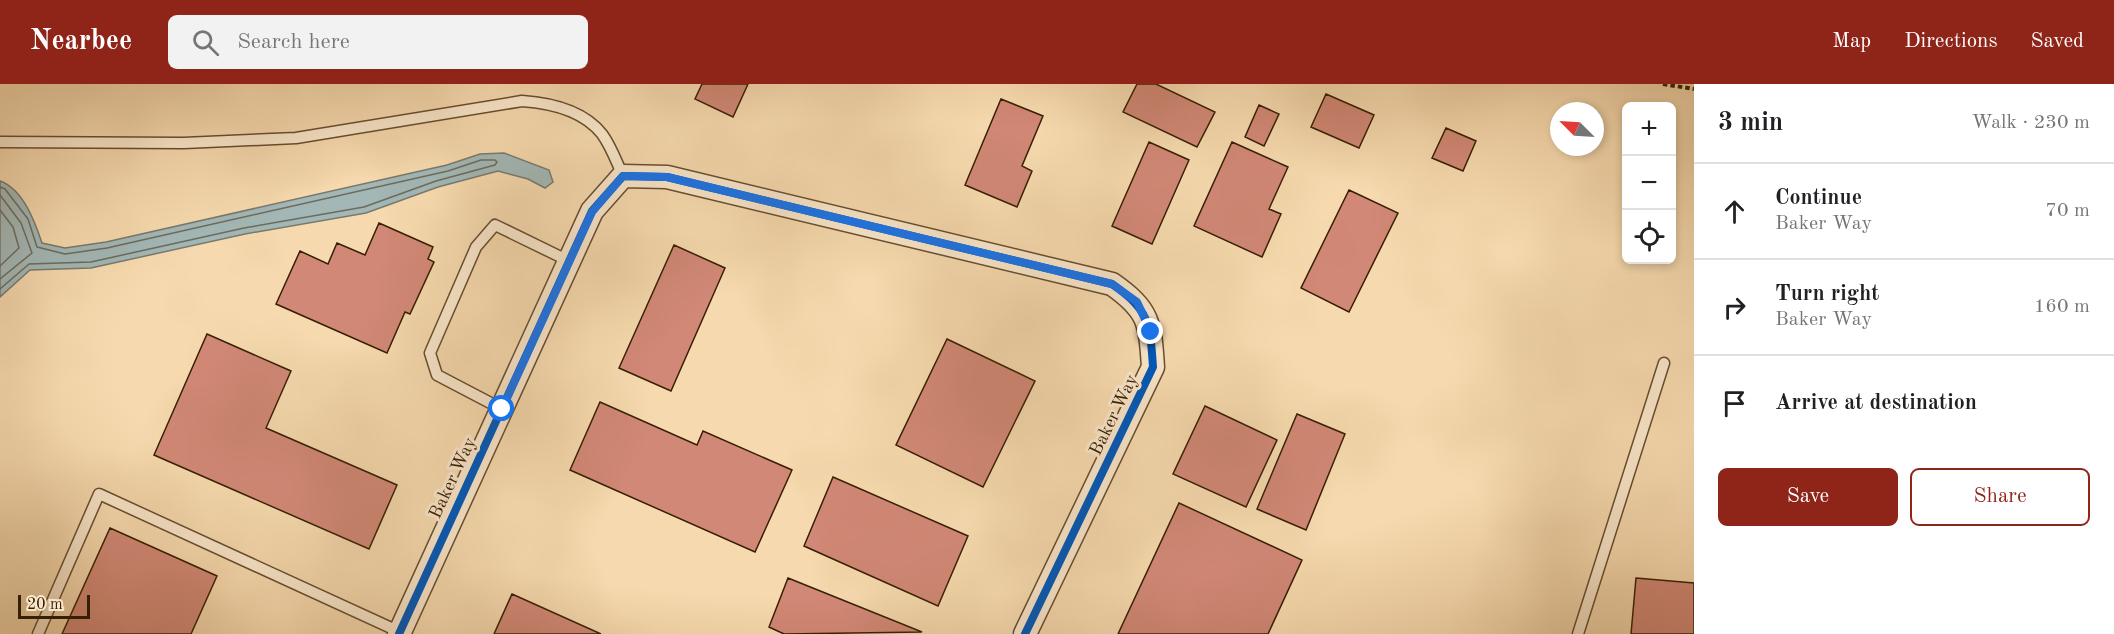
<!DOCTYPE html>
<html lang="en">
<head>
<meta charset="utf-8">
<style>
	:root { --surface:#fff; --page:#f2f2f2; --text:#202124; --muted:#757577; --line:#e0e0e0; --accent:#8f2418 }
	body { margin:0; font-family:"Old Standard TT",serif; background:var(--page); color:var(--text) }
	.controls { position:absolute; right:18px; top:18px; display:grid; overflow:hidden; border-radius:9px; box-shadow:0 3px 9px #0003 }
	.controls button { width:54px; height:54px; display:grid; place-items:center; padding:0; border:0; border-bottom:2px solid var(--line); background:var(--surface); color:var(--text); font:30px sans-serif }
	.compass { position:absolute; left:1550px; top:18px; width:54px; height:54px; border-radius:50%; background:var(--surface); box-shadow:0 3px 9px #0003; rotate:294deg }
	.scale { position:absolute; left:18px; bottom:15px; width:72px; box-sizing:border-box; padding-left:6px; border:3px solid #371f04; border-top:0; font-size:16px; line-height:21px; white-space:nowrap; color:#371f04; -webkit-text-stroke:4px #f9e6ca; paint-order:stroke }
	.stop { position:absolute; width:18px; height:18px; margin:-14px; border:4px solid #1a73e8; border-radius:50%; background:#fff }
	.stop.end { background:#1a73e8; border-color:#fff; box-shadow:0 2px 6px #0008 }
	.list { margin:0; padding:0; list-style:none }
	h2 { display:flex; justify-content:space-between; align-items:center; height:78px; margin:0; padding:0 24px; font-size:26px }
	h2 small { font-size:20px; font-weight:400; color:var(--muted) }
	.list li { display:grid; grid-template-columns:39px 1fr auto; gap:18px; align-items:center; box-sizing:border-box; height:96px; padding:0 24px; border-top:2px solid var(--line) }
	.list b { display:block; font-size:22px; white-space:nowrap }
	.list p { margin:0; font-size:20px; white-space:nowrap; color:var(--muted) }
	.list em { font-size:20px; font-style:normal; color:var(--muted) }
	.actions { display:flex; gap:12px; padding:18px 24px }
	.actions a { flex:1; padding:14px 0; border:2px solid var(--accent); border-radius:9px; text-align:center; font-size:21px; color:var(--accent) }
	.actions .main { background:var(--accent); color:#fff }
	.icon { flex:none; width:33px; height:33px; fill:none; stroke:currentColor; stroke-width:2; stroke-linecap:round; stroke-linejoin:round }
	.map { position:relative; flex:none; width:1694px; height:550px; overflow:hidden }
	header { display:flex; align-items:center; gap:36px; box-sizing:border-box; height:84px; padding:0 30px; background:var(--accent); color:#fff }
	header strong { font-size:28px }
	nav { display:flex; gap:33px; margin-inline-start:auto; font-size:21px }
	.search { width:420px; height:54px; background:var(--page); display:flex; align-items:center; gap:15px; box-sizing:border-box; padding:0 21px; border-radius:9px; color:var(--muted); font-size:22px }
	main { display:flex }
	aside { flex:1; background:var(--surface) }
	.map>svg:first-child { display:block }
</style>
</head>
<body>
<header>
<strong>Nearbee</strong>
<div class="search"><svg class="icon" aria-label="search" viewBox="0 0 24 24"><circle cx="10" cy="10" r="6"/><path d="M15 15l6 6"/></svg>Search here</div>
<nav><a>Map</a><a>Directions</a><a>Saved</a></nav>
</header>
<main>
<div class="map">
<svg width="1694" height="550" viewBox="0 0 1694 550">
	<rect width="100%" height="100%" fill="#f6d9ae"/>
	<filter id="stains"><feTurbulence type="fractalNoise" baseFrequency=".00333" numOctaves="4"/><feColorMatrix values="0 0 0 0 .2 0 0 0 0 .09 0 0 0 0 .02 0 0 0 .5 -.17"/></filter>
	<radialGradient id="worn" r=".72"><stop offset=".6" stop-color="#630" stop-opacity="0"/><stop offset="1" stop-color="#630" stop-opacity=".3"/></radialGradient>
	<path fill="#a2b7b6" stroke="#777a6f" stroke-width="1.5" d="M504,69L549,86L553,98L545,104L528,95L498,87L438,103L366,129L245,150L91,184L30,186L0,213V97C23,105 35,138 42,159L65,164L106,158L447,81L480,70Z"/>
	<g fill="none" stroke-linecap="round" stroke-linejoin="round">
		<path stroke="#6c6b5d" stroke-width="1.5" d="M0,103L5,105L28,135L37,163L65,170L107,164L448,87L481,76H495L497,78L495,81L436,97L364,123L244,144L91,178L29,180L0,205
			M0,111L21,139L32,169L0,195
			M0,126L13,143L19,164L0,182"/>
	</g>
	<path fill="#d18876" stroke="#371f04" stroke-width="1.5" d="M702,0H748L733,33L695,15Z
		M1137,0H1156L1215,28L1197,63L1123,28Z
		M1326,10L1374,31L1359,64L1311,43Z
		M1001,15L1043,32L1022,82L1032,87L1017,123L965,101Z
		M1259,21L1279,30L1264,62L1245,53Z
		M1446,44L1476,57L1463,87L1432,74Z
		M1149,58L1189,76L1152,160L1112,142Z
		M1232,58L1288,83L1269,125L1281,130L1262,173L1194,142Z
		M1349,106L1398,129L1349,228L1301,204Z
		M379,139L433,163L428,175L434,178L410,230L405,228L387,269L276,220L300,167L328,180L337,159L365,171Z
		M674,161L725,184L671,307L619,284Z
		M207,250L291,287L266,344L397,401L369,465L154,371Z
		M947,255L1035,297L983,403L896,361Z
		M600,318L697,361L703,347L792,386L755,468L570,386Z
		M1205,322L1277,356L1246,423L1173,390Z
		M1297,330L1345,350L1306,446L1257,425Z
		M833,393L968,452L938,522L804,462Z
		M1179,419L1302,476L1268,550H1118Z
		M110,444L217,492L191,550H62Z
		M788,494L922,548L784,550L769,543Z
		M1636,494L1694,499V550H1631Z
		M512,510L601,550H494Z"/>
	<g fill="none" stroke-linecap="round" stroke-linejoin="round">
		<g stroke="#674e2e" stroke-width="13">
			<path id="service" d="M0,58L184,59L296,54L522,17C551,19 583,26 602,50C611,62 617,79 623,92
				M502,325L437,291L430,269L476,163L495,141L569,177
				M38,550L99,410L400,548
				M1578,550L1664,279"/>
		</g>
		<g stroke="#674e2e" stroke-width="25">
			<path id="minor" d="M399,550L592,127L623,92L667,93L1112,200C1149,226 1150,238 1153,283L1025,550"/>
		</g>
		<path stroke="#371f04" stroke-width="4" stroke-dasharray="4.5 3" stroke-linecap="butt" d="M1663,0L1694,5"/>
		<use href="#service" stroke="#f9e6ca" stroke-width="10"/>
		<use href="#minor" stroke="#f9e6ca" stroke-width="22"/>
		<g stroke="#f9e6ca" stroke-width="11">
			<path id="cycleway" d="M399,550L592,127L623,92L667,93L1112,200C1149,226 1150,238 1153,283L1025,550"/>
		</g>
		<use href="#cycleway" stroke="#0057b8" stroke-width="8"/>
	</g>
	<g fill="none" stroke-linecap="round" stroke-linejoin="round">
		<path stroke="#1a73e8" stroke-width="8" d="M502,325L592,128L623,92L667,93L1112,200L1137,218L1151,248"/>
	</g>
	<g text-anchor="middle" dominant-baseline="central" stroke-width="6" stroke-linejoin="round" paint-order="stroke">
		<g font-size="18" fill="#371f04" stroke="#f9e6ca">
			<text transform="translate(1114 331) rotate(-64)">Baker Way</text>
			<text transform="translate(453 394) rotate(-65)">Baker Way</text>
		</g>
	</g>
	<rect width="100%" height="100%" filter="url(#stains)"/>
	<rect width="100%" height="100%" fill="url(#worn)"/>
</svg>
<div class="controls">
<button>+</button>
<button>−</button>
<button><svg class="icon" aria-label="locate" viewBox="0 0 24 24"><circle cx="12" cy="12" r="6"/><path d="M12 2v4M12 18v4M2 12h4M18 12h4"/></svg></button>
</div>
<svg class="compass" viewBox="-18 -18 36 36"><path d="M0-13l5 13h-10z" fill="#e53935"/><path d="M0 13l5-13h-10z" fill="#757577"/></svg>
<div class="scale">20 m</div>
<div class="stop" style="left:502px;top:325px"></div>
<div class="stop end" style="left:1151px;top:248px"></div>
</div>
<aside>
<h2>3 min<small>Walk · 230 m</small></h2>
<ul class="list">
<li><svg class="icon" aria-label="ahead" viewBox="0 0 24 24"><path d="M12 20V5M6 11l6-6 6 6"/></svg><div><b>Continue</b><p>Baker Way</p></div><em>70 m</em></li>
<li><svg class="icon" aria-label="right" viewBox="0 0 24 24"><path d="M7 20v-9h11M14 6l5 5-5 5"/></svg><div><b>Turn right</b><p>Baker Way</p></div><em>160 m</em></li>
<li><svg class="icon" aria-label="arrive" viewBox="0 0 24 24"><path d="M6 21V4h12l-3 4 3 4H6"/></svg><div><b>Arrive at destination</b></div></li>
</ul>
<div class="actions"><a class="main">Save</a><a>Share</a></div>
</aside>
</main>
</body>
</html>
